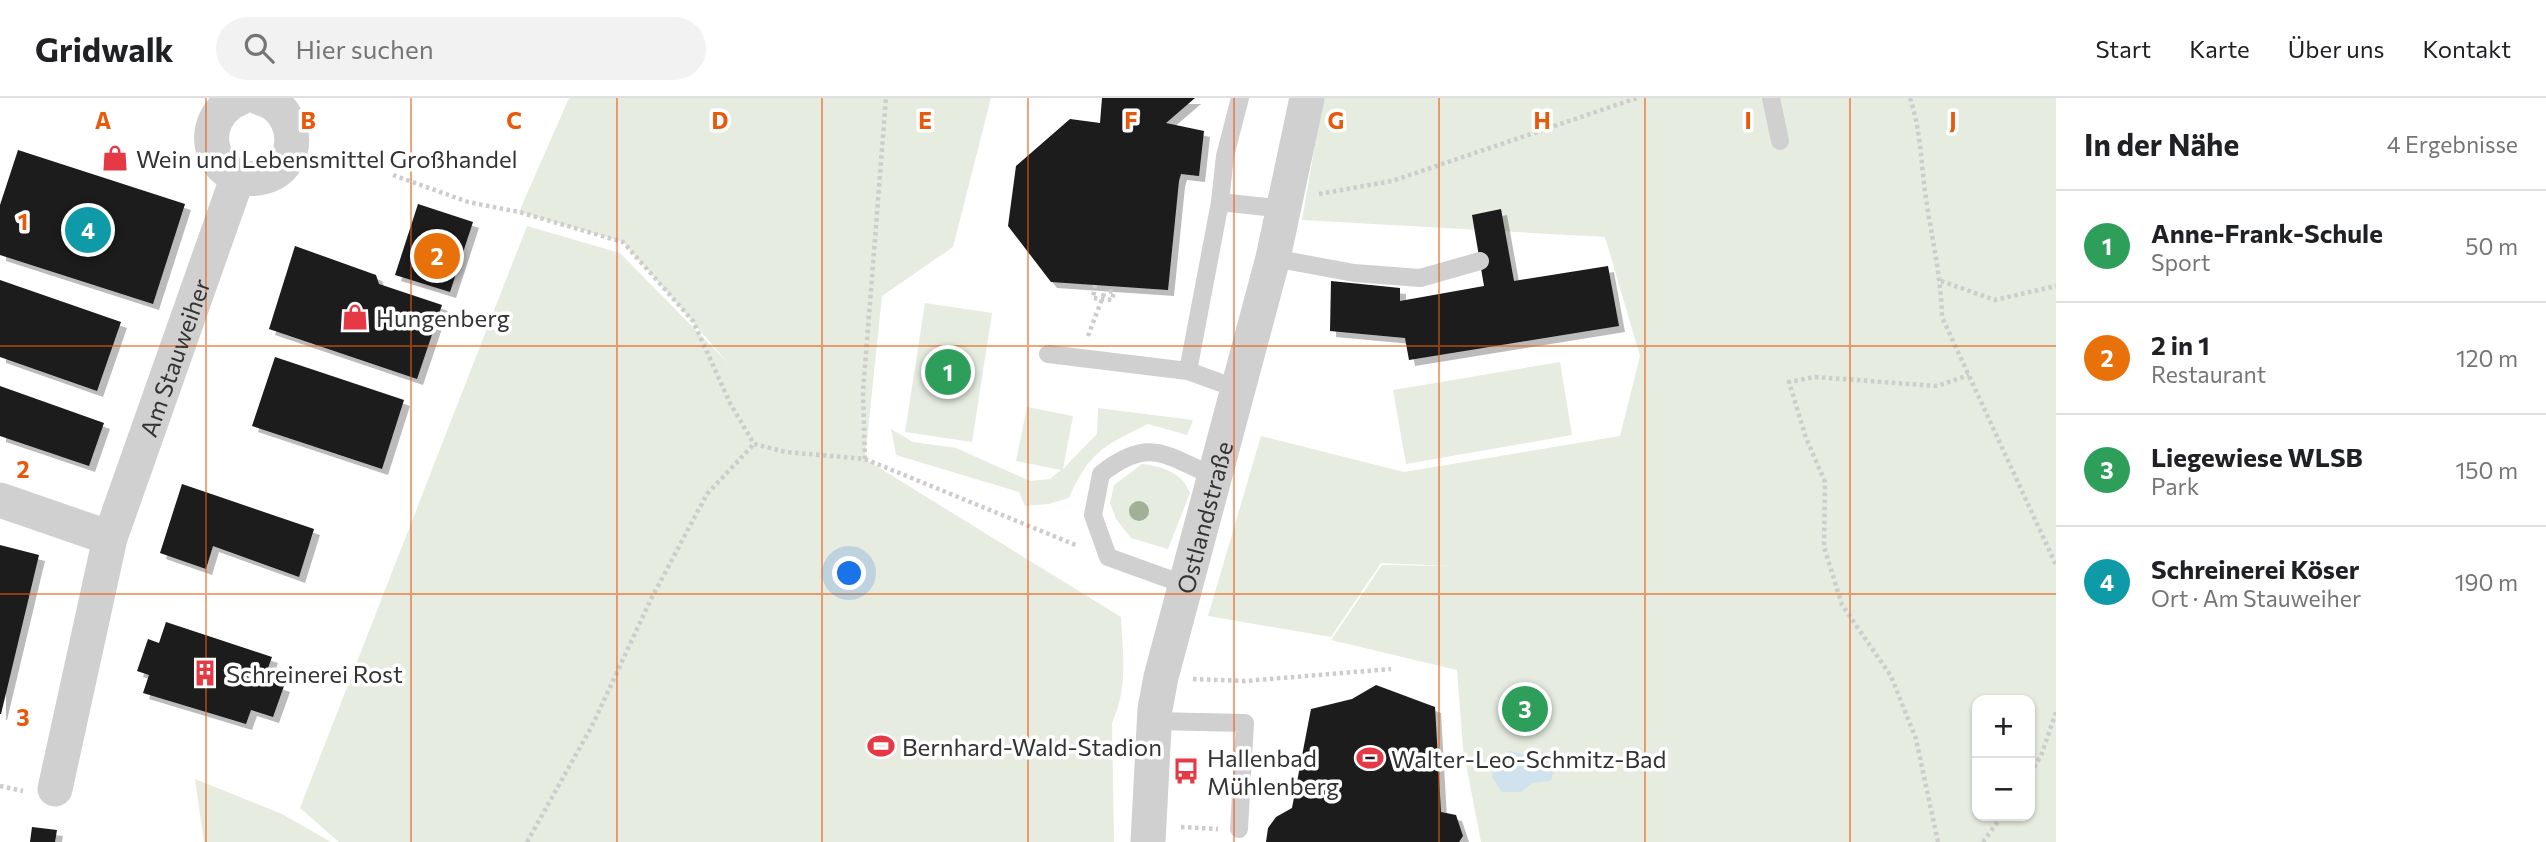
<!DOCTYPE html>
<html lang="de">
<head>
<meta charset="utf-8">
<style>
	:root { --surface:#fff; --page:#f2f2f2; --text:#202124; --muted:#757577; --line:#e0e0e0; --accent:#b45309 }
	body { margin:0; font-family:Commissioner,sans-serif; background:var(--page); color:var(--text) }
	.controls { position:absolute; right:21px; bottom:21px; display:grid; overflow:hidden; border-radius:14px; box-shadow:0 2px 5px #0004 }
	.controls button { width:63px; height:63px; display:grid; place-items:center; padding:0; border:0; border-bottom:2px solid var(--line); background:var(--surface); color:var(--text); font:35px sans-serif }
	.you { position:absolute; left:850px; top:476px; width:24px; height:24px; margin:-18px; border:5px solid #fff; border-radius:50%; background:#1a73e8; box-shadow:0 0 0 10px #1a73e833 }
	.badge { display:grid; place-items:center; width:46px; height:46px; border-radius:50%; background:var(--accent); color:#fff; font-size:23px; font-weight:700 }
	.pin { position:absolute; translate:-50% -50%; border:4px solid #fff; box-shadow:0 2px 7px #0006 }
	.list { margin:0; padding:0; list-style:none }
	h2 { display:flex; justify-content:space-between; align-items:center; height:91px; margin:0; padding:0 28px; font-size:30px }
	h2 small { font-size:23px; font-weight:400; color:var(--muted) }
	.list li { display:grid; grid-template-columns:46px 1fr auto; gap:21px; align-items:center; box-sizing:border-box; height:112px; padding:0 28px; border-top:2px solid var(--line) }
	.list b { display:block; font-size:26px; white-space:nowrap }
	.list p { margin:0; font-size:23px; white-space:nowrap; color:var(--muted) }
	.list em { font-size:23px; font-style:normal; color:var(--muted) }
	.icon { flex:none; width:38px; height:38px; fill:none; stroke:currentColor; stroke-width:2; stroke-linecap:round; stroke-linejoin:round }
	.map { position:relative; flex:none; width:2056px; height:744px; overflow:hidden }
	header { display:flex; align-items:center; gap:42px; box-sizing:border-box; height:98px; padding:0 35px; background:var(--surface); border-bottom:2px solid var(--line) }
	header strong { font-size:33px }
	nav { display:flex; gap:38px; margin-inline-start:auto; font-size:24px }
	.search { width:490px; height:63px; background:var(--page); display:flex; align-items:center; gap:18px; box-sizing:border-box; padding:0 24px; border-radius:38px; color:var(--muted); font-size:26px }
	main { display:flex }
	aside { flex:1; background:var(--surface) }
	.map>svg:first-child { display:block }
</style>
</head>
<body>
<header>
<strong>Gridwalk</strong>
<div class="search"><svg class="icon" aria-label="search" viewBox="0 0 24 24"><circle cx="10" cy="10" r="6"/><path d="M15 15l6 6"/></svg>Hier suchen</div>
<nav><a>Start</a><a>Karte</a><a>Über uns</a><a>Kontakt</a></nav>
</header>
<main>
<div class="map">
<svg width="2056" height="744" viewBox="0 0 2056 744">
	<defs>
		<filter id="shadow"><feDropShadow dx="6" dy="6" stdDeviation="0" flood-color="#0004"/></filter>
	</defs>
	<rect width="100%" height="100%" fill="#fff"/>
	<path fill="#e6ecdf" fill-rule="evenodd" d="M569,0H991L953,149L882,198L865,361L1121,519C1123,557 1128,590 1112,625L1114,744H339L300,710L527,128L620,155L729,266L623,144L519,114Z
		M1323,0H2056V744H1481L1463,650L1457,572L1331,542L1382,467L1452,468L1381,465L1331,539L1208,518L1261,338L1404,374L1620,338L1640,258L1605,139L1302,122ZM1977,602H2030V718H1977Z
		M925,205L992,215L972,344L905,334Z
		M1560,264L1572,337L1406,366L1393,292Z
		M1027,309L1073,318L1063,371L1097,336L1098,310L1193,322L1187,337L1148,326C1104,348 1090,353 1069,400L1048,406L1025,408L1019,394L896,357L891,331L913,344L956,350L1030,383L1050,381L1061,372L1016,363Z
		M1142,366C1163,369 1182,374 1190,395L1168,451L1131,440L1116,421L1110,405L1114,387Z
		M195,681L282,716L331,744H204Z"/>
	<path fill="#cfe2ee" d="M1538,652L1552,657L1555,668L1551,683L1532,685L1521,694H1502L1492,679L1495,662L1510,653L1525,657Z"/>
	<path fill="#1a1a1a" filter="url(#shadow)" d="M1102,0H1195L1166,25L1204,33L1199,78L1181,76L1179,83L1168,192L1051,184L1008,128L1016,68L1070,21L1100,25Z
		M18,52L185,106L153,206L0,157V107Z
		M418,106L473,124L450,194L395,177Z
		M1501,111L1514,183L1608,168L1619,228L1409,262L1405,240L1330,233L1331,183L1400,190V203L1484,188L1472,117Z
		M295,148L376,177L379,186L442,207L417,281L269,231Z
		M0,182L121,224L97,293L0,259Z
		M275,259L404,302L382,371L252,328Z
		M0,288L104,325L89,368L0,338Z
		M182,386L314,431L299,479L213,448L206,471L160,455Z
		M0,447L39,457L1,616H0Z
		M166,524L272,559L264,581L284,588L273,619L251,612L246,626L143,595L149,577L137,573L148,541L159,545Z
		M1376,587L1435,609L1441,714L1456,717L1463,738L1459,744H1266L1268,730L1276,719L1292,710L1311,611L1352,601Z
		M32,729L57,732L55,744H30Z"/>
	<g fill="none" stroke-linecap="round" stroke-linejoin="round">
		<path stroke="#cdcdcd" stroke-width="4.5" stroke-dasharray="3.5 3.5" stroke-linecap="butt" d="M1910,0C1921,32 1921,67 1926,101C1932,141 1941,178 1942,219L2056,467
			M393,77L468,104L519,114L623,144L693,223L730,305L754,346L786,354L865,361L1078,448
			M1319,96L1392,83L1637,0
			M1941,183L1995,202L2056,188
			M1088,238L1105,193
			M865,361L863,294L886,0
			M1193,581L1245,583L1391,571
			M2030,675L2041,658L2056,614
			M0,688L23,693
			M1181,729L1218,731
			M527,744L592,628L651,501L707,396L754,346
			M1938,744L1916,641L1891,578L1842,507L1824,449L1825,384L1806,340L1789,284L1815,279L1937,288L1969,277
			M1983,744L2002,718"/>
		<path stroke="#d0d0d0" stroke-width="18" d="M1771,0L1780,43
			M1220,104L1225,58L1240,0
			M1273,160L1354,175L1420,180L1480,163
			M1048,256L1188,273L1220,104L1285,111
			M1188,273L1238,291
			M1183,486L1108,459L1093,417L1101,376C1148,339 1164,356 1213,378
			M1154,623L1245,625L1239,731"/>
		<g stroke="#d0d0d0" stroke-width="35">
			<path d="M240,0C193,19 208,87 259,80C304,73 301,10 260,0"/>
			<path id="s1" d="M0,402L110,440L238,78"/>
			<path d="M55,691L110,440"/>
			<path id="s2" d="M1148,744L1155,611L1161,579L1273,160L1307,0"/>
		</g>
		<path stroke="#cdcdcd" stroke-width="4.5" stroke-dasharray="3.5 3.5" stroke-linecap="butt" d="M1095,187L1093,200L1112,202L1114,194L1105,193"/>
	</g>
	<circle fill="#a2b095" cx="1139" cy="413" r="10"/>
	<path fill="none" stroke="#e8590c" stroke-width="2" stroke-opacity="0.55" d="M206,0V744M411,0V744M617,0V744M822,0V744M1028,0V744M1234,0V744M1439,0V744M1645,0V744M1850,0V744M0,248H2056M0,496H2056"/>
	<defs>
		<g id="shop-bare" transform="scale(2.1)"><path d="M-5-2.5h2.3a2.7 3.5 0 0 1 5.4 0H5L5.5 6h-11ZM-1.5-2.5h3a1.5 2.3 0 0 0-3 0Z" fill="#e63946" stroke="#fff" stroke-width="2.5" paint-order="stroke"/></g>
		<g id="building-bare" transform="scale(2.1)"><path d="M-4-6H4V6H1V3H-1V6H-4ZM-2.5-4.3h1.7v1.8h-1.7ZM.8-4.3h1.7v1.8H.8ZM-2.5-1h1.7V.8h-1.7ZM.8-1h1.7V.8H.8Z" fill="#e63946" stroke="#fff" stroke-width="2.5" paint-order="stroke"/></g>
		<g id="stadium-bare" transform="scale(2.1)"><path d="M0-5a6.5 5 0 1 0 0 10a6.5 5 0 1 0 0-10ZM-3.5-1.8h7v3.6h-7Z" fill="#e63946" stroke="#fff" stroke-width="2.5" paint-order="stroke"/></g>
		<g id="bus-bare" transform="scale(2.1)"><path d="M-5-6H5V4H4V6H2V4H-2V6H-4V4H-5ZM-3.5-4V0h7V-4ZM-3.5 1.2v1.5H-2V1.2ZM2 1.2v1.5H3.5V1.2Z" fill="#e63946" stroke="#fff" stroke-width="2.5" paint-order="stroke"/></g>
	</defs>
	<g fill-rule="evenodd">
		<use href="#shop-bare" x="115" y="60"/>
		<use href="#shop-bare" x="355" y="219"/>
		<use href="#building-bare" x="205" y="575"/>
		<use href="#stadium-bare" x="881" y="648"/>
		<use href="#stadium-bare" x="1370" y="660"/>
		<use href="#bus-bare" x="1186" y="673"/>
	</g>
	<g text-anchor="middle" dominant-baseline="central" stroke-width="7" stroke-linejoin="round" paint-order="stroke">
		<g font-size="24" fill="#333" stroke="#fff" text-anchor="start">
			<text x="136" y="60">Wein und Lebensmittel Großhandel</text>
			<text x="376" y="219">Hungenberg</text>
			<text x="226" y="575">Schreinerei Rost</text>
			<text x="902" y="648">Bernhard-Wald-Stadion</text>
			<text x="1207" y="659">Hallenbad<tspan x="1207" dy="28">Mühlenberg</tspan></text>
			<text x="1391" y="660">Walter-Leo-Schmitz-Bad</text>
		</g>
		<g font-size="24" fill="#333" stroke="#fff">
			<text stroke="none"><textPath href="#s1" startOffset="308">Am Stauweiher</textPath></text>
			<text stroke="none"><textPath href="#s2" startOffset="331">Ostlandstraße</textPath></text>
		</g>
	</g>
	<g font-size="23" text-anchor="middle" font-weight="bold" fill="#e8590c" stroke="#fff" stroke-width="7" stroke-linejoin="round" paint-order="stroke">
		<text x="103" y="31">A</text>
		<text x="308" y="31">B</text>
		<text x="514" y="31">C</text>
		<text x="720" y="31">D</text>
		<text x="925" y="31">E</text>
		<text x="1131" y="31">F</text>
		<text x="1336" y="31">G</text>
		<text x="1542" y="31">H</text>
		<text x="1748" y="31">I</text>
		<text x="1953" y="31">J</text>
		<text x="23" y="132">1</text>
		<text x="23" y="380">2</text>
		<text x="23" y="628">3</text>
	</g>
</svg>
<div class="controls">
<button>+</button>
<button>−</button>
</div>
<div class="you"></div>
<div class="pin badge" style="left:948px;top:274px;background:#2e9e5b">1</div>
<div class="pin badge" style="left:437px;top:158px;background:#e8710a">2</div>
<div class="pin badge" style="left:1525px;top:611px;background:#2e9e5b">3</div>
<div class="pin badge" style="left:88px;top:132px;background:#0f9aa8">4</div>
</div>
<aside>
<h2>In der Nähe<small>4 Ergebnisse</small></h2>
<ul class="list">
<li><span class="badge" style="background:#2e9e5b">1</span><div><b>Anne-Frank-Schule</b><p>Sport</p></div><em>50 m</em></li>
<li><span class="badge" style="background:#e8710a">2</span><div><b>2 in 1</b><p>Restaurant</p></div><em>120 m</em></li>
<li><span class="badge" style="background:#2e9e5b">3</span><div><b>Liegewiese WLSB</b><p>Park</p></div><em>150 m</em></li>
<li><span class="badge" style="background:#0f9aa8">4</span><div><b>Schreinerei Köser</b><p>Ort · Am Stauweiher</p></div><em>190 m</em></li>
</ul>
</aside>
</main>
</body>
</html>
